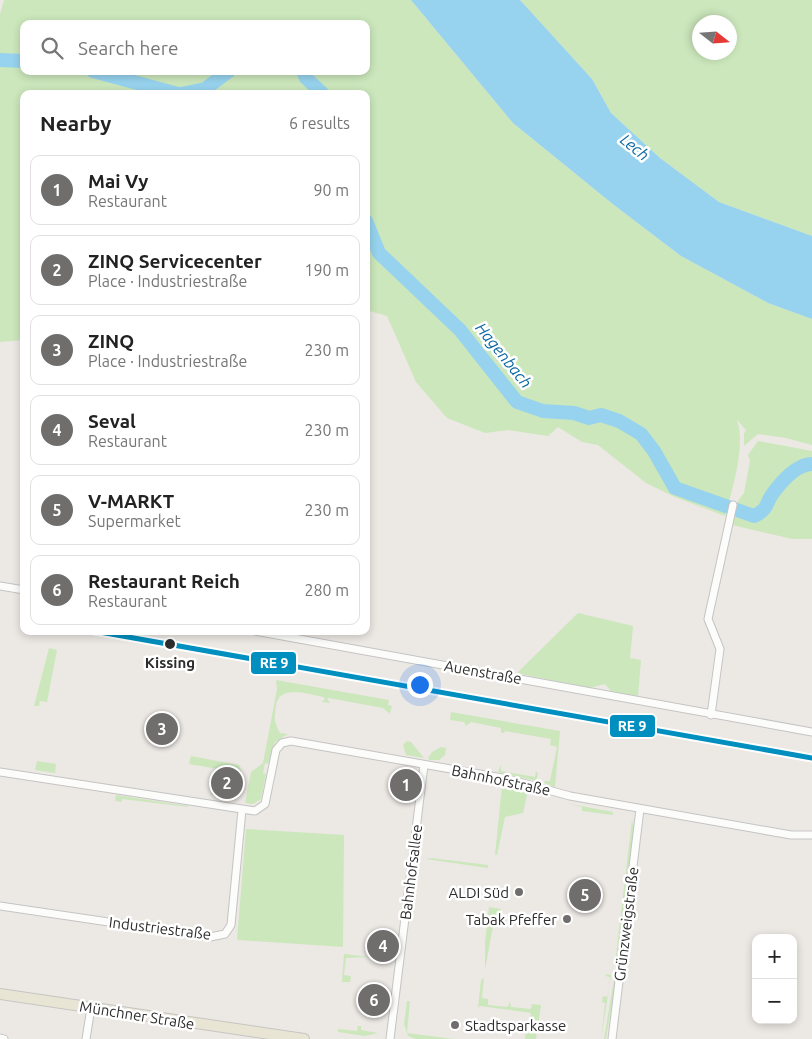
<!DOCTYPE html>
<html lang="en">
<head>
<meta charset="utf-8">
<style>
	:root { --surface:#fff; --page:#f2f2f2; --text:#222; --muted:#767676; --line:#e0e0e0; --accent:#706e6d }
	body { margin:0; font-family:Ubuntu,sans-serif; background:var(--page); color:var(--text) }
	.controls { position:absolute; right:15px; bottom:15px; display:grid; overflow:hidden; border-radius:10px; box-shadow:0 2px 8px #0003 }
	.controls button { width:45px; height:45px; display:grid; place-items:center; padding:0; border:0; border-bottom:1px solid var(--line); background:var(--surface); color:var(--text); font:25px sans-serif }
	.compass { position:absolute; left:692px; top:15px; width:45px; height:45px; border-radius:50%; background:var(--surface); box-shadow:0 2px 8px #0003; rotate:107deg }
	.you { position:absolute; left:419px; top:684px; width:18px; height:18px; margin:-12px; border:4px solid #fff; border-radius:50%; background:#1a73e8; box-shadow:0 0 0 8px #1a73e833 }
	.badge { display:grid; place-items:center; width:32px; height:32px; border-radius:50%; background:var(--accent); color:#fff; font-size:16px; font-weight:700 }
	.pin { position:absolute; translate:-50% -50%; border:2px solid #fff; box-shadow:0 1px 5px #0006 }
	.list { margin:0; padding:0; list-style:none }
	h2 { display:flex; justify-content:space-between; align-items:center; height:65px; margin:0; padding:0 20px; font-size:21px }
	h2 small { font-size:16px; font-weight:400; color:var(--muted) }
	.list li { display:grid; grid-template-columns:32px 1fr auto; gap:15px; align-items:center; box-sizing:border-box; height:70px; margin:0 10px 10px; padding:0 10px; border:1px solid var(--line); border-radius:10px }
	.list b { display:block; font-size:19px; white-space:nowrap }
	.list p { margin:0; font-size:16px; white-space:nowrap; color:var(--muted) }
	.list em { font-size:16px; font-style:normal; color:var(--muted) }
	.icon { flex:none; width:28px; height:28px; fill:none; stroke:currentColor; stroke-width:2; stroke-linecap:round; stroke-linejoin:round }
	.map { position:relative; flex:none; width:812px; height:1039px; overflow:hidden }
	.search { position:absolute; background:var(--surface); box-shadow:0 2px 8px #0003; left:20px; top:20px; width:350px; height:55px; display:flex; align-items:center; gap:12px; box-sizing:border-box; padding:0 18px; border-radius:10px; color:var(--muted); font-size:19px }
	.panel { position:absolute; background:var(--surface); box-shadow:0 2px 8px #0003; left:20px; top:90px; width:350px; height:545px; border-radius:10px }
	.map>svg:first-child { display:block }
</style>
</head>
<body>
<div class="map">
<svg width="812" height="1039" viewBox="0 0 812 1039">
	<rect width="100%" height="100%" fill="#ece8e4"/>
	<path fill="#cce7bc" fill-rule="evenodd" d="M4,0H411L513,123L614,205L681,256L768,303L812,319V445L786,438L758,434L744,446V434L746,430L737,420C746,446 732,490 725,516L675,497L646,483L598,445L582,442L558,427L548,436L508,430L485,433L447,418L416,382L387,316L366,310V94H24V340L0,342V14ZM24,24H366V71H24Z
		M520,0H812V236L719,202L660,158L611,113L592,79ZM700,22H730V52H700Z
		M758,441L812,451V462H801L787,473L781,483L783,490L800,468L812,466V539H792L732,525L738,501L744,493L750,461L748,455Z
		M578,613L633,626L630,658L641,660L638,696L612,692L605,684L589,688L517,673Z
		M49,648L57,650L47,702L40,701L39,706H34Z
		M276,680L389,700L388,705L392,706L390,714L383,708L329,698L327,699L330,703L322,702L325,699L323,697C307,694 279,684 276,706C274,718 274,722 280,733L288,734L275,742L268,764L265,763L263,773L266,774L261,799L253,804L245,803L251,772L263,763L277,689Z
		M451,712L560,731L555,787L544,783L545,781H550L557,747L550,745L551,739L505,731L504,733H501V728L471,722L466,726L464,722L450,720Z
		M407,741L411,742L424,758L406,755L403,745Z
		M441,747L446,748L445,755L439,760H429L428,758L432,752Z
		M191,756L239,765L242,773L238,797L233,801L237,775L225,773L222,794L211,795L215,772L218,769L189,764Z
		M37,761L56,764L55,773L35,770Z
		M501,765V771L535,777L536,771L538,774L536,781L498,772Z
		M502,786L524,792L527,795L523,813L505,817L497,855H495Z
		M116,795L188,806V807L122,799V802L115,801Z
		M565,803L613,812V815L582,811V807Z
		M632,820L634,830L618,960L615,964Z
		M246,829L344,835L343,947L237,940Z
		M431,858L488,865V868L426,859Z
		M489,907L501,909L499,927L493,926L485,970V943Z
		M344,954L369,957L346,958L344,975L351,976L350,982H342Z
		M607,974L611,975L601,1039L605,1003L602,1002L603,996L608,997L610,977L605,976Z
		M484,978L482,998L488,999V1005L508,1007L510,1001L511,1007L531,1009L532,1004L541,1005L536,1039H525L526,1027H529L531,1013L480,1006L478,1008L481,980Z
		M614,979L616,980L606,1039H604Z
		M407,1001H410L407,1033L454,1039H416L408,1036L404,1024Z
		M358,1026H361V1030L378,1033L365,1036L338,1032V1029L357,1031Z"/>
	<path fill="#97d3ee" d="M411,0H520L592,79L611,113L660,158L719,202L812,236V319L768,303L681,256L614,205L513,123Z"/>
	<g fill="none" stroke-linecap="round" stroke-linejoin="round">
		<path stroke="#97d3ee" stroke-width="14" d="M0,60L24,61
			M93,71L178,94
			M303,71L306,78L323,94
			M181,94L205,89L229,71
			M366,221L379,253L460,330L517,402L543,411L574,413L589,418L601,415L619,421L641,434L654,451L675,488L754,516C769,509 765,504 773,493C782,481 797,464 812,464"/>
		<g stroke="#c5c4c4" stroke-width="9">
			<path id="street" d="M0,586L24,590
				M255,631L812,732
				M711,715L720,649L708,619L733,505
				M0,772L255,811L265,804L276,750L282,743L291,741L508,779L570,796L791,835H812
				M0,906L210,937L225,934L231,925L242,810
				M0,1038L4,1039
				M86,1039L91,1008
				M390,1039L424,765
				M612,1039L640,809"/>
		</g>
		<g stroke="#c6c5c3" stroke-width="12">
			<path id="primary" d="M0,994L304,1039"/>
		</g>
		<use href="#street" stroke="#fcfcfb" stroke-width="7"/>
		<use href="#primary" stroke="#e9e5d5" stroke-width="10"/>
		<g stroke="#fff" stroke-width="9">
			<path id="rail-1" d="M94,631L812,758"/>
		</g>
		<use href="#rail-1" stroke="#008fbf" stroke-width="5"/>
	</g>
	<circle fill="#2d2d2d" stroke="#fff" stroke-width="2" cx="170" cy="644" r="6"/>
	<g fill="#706e6d" stroke="#fff" stroke-width="2">
		<circle cx="519" cy="892" r="5"/>
		<circle cx="567" cy="919" r="5"/>
		<circle cx="455" cy="1025" r="5"/>
	</g>
	<g text-anchor="middle" dominant-baseline="central" stroke-width="5" stroke-linejoin="round" paint-order="stroke">
		<g font-size="15" font-weight="bold" fill="#2d2d2d" stroke="#fff">
			<text x="170" y="662">Kissing</text>
		</g>
		<g font-size="15" fill="#2d2d2d" stroke="#fff">
			<text transform="translate(483 672) rotate(10)">Auenstraße</text>
			<text transform="translate(501 780) rotate(12)">Bahnhofstraße</text>
			<text transform="translate(411 872) rotate(-83)">Bahnhofsallee</text>
			<text transform="translate(626 924) rotate(-83)">Grünzweigstraße</text>
			<text transform="translate(160 928) rotate(7)">Industriestraße</text>
			<text transform="translate(137 1015) rotate(9)">Münchner Straße</text>
		</g>
		<g font-size="15" fill="#2d2d2d" stroke="#fff" text-anchor="end">
			<text x="509" y="892">ALDI Süd</text>
			<text x="557" y="919">Tabak Pfeffer</text>
			<text x="465" y="1025" text-anchor="start">Stadtsparkasse</text>
		</g>
		<g font-size="16" font-style="italic" fill="#0a68a4" stroke="#fff">
			<text transform="translate(635 147) rotate(39)">Lech</text>
			<text transform="translate(504 355) rotate(51)">Hagenbach</text>
		</g>
	</g>
	<g stroke="#fff" stroke-width="2">
		<rect x="250" y="651" width="47" height="24" rx="5" fill="#008fbf"/>
		<rect x="609" y="714" width="47" height="24" rx="5" fill="#008fbf"/>
	</g>
	<g font-size="14" text-anchor="middle" font-weight="bold" fill="#fff">
		<text x="274" y="668">RE 9</text>
		<text x="632" y="731">RE 9</text>
	</g>
</svg>
<div class="controls">
<button>+</button>
<button>−</button>
</div>
<svg class="compass" viewBox="-18 -18 36 36"><path d="M0-13l5 13h-10z" fill="#e53935"/><path d="M0 13l5-13h-10z" fill="#767676"/></svg>
<div class="you"></div>
<div class="pin badge" style="left:406px;top:785px">1</div>
<div class="pin badge" style="left:227px;top:783px">2</div>
<div class="pin badge" style="left:162px;top:729px">3</div>
<div class="pin badge" style="left:383px;top:946px">4</div>
<div class="pin badge" style="left:585px;top:895px">5</div>
<div class="pin badge" style="left:374px;top:1000px">6</div>
<div class="search"><svg class="icon" aria-label="search" viewBox="0 0 24 24"><circle cx="10" cy="10" r="6"/><path d="M15 15l6 6"/></svg>Search here</div>
<section class="panel">
<h2>Nearby<small>6 results</small></h2>
<ul class="list">
<li><span class="badge">1</span><div><b>Mai Vy</b><p>Restaurant</p></div><em>90 m</em></li>
<li><span class="badge">2</span><div><b>ZINQ Servicecenter</b><p>Place · Industriestraße</p></div><em>190 m</em></li>
<li><span class="badge">3</span><div><b>ZINQ</b><p>Place · Industriestraße</p></div><em>230 m</em></li>
<li><span class="badge">4</span><div><b>Seval</b><p>Restaurant</p></div><em>230 m</em></li>
<li><span class="badge">5</span><div><b>V-MARKT</b><p>Supermarket</p></div><em>230 m</em></li>
<li><span class="badge">6</span><div><b>Restaurant Reich</b><p>Restaurant</p></div><em>280 m</em></li>
</ul>
</section>
</div>
</body>
</html>
